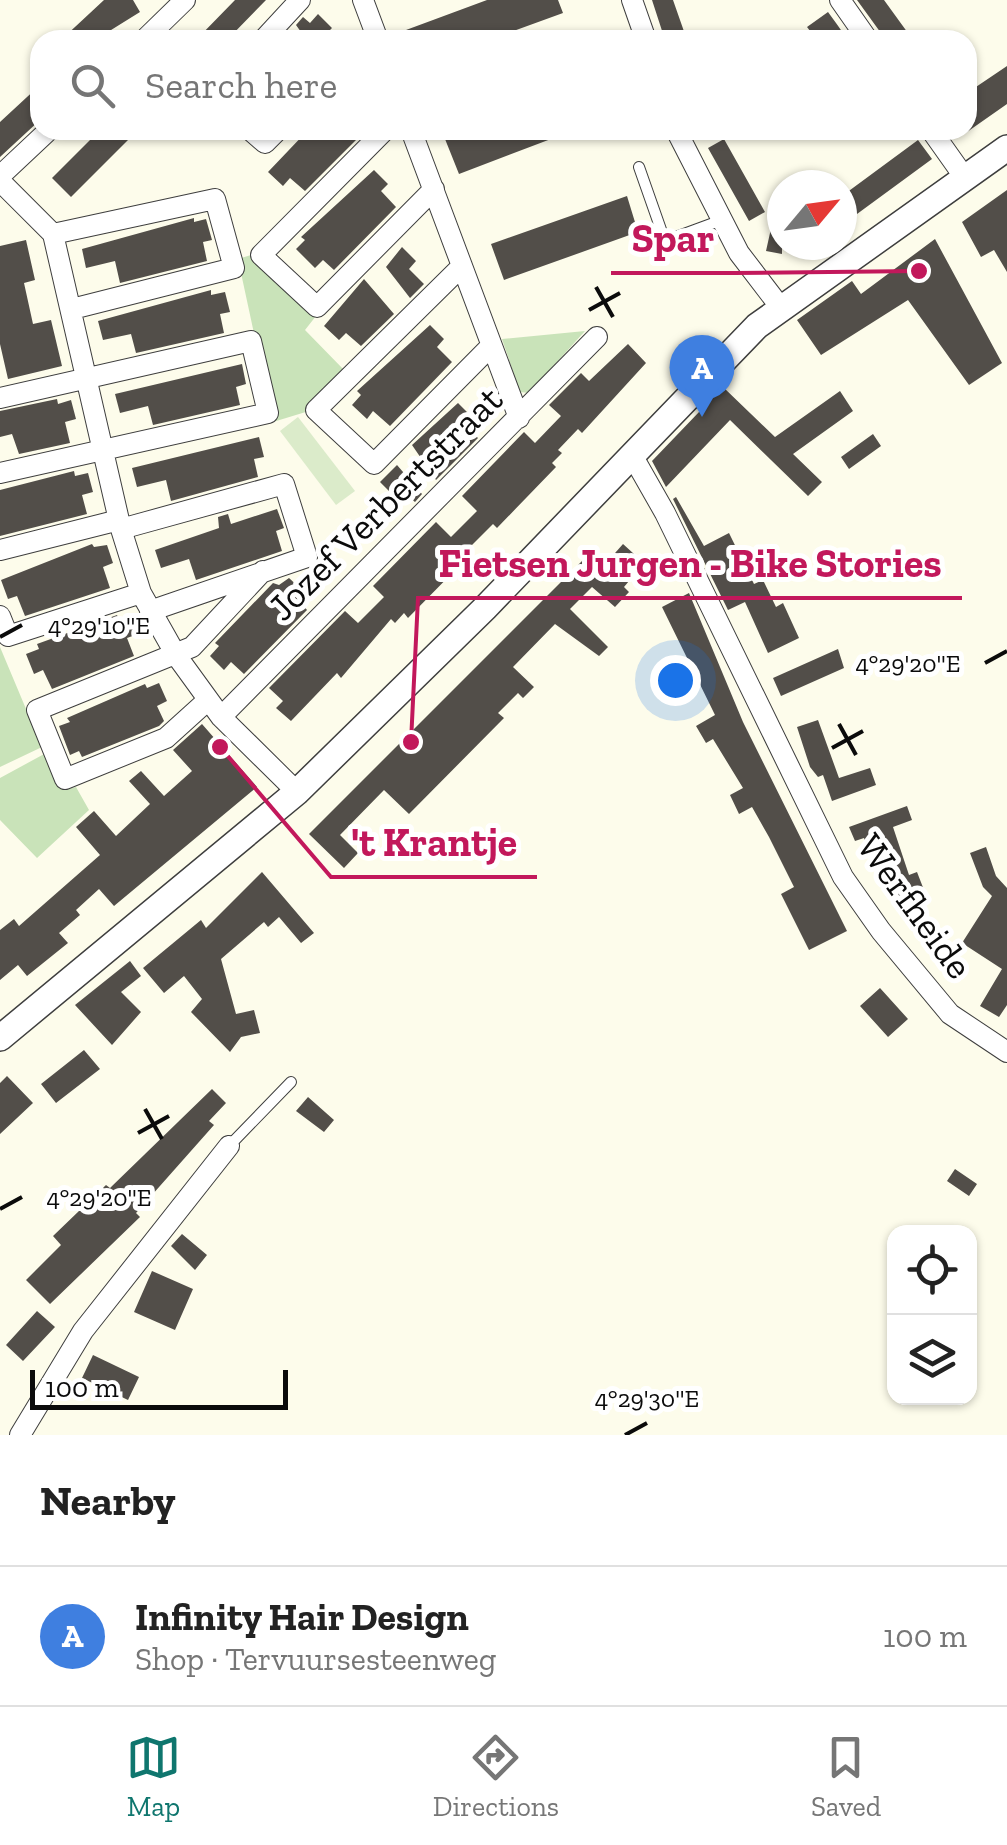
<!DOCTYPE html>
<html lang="en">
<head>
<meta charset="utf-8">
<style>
	:root { --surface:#fff; --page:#f6f6f6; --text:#222; --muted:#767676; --line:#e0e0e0; --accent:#0f766e }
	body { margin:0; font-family:"Zilla Slab",serif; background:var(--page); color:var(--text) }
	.controls { position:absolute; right:30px; bottom:30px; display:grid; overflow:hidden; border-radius:20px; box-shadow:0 2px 8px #0004 }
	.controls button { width:90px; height:90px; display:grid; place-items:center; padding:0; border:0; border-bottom:2px solid var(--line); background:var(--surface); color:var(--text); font:50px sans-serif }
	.compass { position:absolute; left:767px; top:170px; width:90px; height:90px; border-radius:50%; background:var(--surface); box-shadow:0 2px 8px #0004; rotate:61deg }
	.scale { position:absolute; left:30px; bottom:25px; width:258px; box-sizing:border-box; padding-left:10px; border:5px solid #0b0b0b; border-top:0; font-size:28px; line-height:35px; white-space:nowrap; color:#0b0b0b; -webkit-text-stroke:8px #fff; paint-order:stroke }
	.you { position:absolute; left:675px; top:680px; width:35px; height:35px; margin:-25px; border:8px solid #fff; border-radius:50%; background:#1a73e8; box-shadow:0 0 0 15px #1a73e833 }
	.badge { display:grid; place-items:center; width:65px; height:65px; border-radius:50%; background:var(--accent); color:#fff; font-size:32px; font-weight:700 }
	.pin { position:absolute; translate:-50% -82px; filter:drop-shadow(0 2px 5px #0008) }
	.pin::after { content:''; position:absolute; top:52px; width:35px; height:30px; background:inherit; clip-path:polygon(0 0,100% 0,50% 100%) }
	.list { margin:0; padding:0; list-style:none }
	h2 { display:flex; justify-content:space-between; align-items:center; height:130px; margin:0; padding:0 40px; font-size:42px }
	h2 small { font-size:32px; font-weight:400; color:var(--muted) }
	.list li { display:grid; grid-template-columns:65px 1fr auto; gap:30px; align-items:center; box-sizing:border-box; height:140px; padding:0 40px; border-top:2px solid var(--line) }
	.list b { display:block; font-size:38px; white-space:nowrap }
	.list p { margin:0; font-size:32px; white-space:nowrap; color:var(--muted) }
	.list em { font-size:32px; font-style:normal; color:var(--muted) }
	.icon { flex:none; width:55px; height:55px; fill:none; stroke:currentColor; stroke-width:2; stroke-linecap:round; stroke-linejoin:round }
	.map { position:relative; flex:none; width:1007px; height:1435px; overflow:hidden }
	.search { position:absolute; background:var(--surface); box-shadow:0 2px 8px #0004; left:30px; right:30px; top:30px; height:110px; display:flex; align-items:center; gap:25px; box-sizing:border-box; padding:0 35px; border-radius:30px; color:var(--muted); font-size:38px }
	.sheet { height:270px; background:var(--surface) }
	nav { display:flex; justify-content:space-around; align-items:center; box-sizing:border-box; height:140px; border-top:2px solid var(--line); background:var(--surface); font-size:28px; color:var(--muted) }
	nav a { display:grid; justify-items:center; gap:5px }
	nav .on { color:var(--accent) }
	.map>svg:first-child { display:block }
</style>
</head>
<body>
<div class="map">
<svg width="1007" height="1435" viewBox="0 0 1007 1435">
	<rect width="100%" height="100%" fill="#fdfceb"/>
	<path fill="#c9e3b9" d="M251,255L316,316L305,330L346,372L309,411L273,422L238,259Z
		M585,331L529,393L520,392L502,339Z
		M0,647L42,747L0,767Z
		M46,753L64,790L76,787L89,810L37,858L0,820V778Z"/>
	<path fill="#dbebca" d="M298,417L355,491L336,505L280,431Z"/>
	<path fill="#524e49" d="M104,0H133L140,12L95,40H61Z
		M235,0H266L227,40H196Z
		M487,0H558L563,13L489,40H410L406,30Z
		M652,0H673L687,40H665Z
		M857,0H884L913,40H886Z
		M828,12L836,23L848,40H817L807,27Z
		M318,14L332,28L320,40H293L301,32L296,25L303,17L310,23Z
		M1007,66V104L967,132V93Z
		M40,85V120L0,157V122Z
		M100,130H138L71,197L52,178Z
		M308,130H366L305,191L290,178L283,186L268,172Z
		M469,130H572V131L459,174L445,139Z
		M724,139L765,212L749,221L708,148Z
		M918,140L932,159L842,225V196Z
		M374,170L388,184L381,191L396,207L334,270L323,260L315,268L296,249L305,240L301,237Z
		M1007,190V272L994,250L981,257L962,222Z
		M627,196L638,232L504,280L491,244Z
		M776,206H782V254L766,251Z
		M194,218V222L206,219L212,240L203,242L207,261L120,283L115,261L86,268L82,249Z
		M935,239L1002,363L969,385L908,300L821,355L797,320L852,281L861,294Z
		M26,240L35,280L24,283L33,324L51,320L62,366L8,379L0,344V246Z
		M402,247L416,261L409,269L424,284L410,298L386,267Z
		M364,279L394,314L361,346L346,333L339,340L324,326Z
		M211,290V295L225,292L230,312L220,314L224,333L136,353L131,334L103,340L98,321Z
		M430,325L444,339L437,347L452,362L390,426L373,411L367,419L352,405L361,395L357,391Z
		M628,344L646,363L582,433L578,429L558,450L562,453L552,463L556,467L497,528L493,524L464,553L468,557L408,618L404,613L395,623L391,619L341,678L337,673L291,721L276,708L283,701L269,688L345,611L358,623L384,597L373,586L436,522L451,537L477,511L462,496L524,432L535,443L561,416L549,405L581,373L589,381Z
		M242,364L246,384L236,387L240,405L153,425L148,406L120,413L115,394Z
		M723,387L775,437L840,391L853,411L793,454L822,482L808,496L730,420L666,487L652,461Z
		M57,399L58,404L71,400L76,419L65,422L70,443L19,454L12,434L0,437V411Z
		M458,403L472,417L464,424L478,438L436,480L412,445Z
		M873,434L881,446L849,469L841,457Z
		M259,437L264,457L254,459L258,477L171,501L166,480L137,487L132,468Z
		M397,465L422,494L415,502L401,490L395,497L380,482Z
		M74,471L75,476L88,473L93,492L82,495L87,514L0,536V490Z
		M676,497L704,546L729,533L754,584L763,580L776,607L783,603L799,638L768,653L745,602L728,610L673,499Z
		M277,509L284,528L276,531L282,551L196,580L189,559L161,568L155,550L219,528L218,517L228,514L231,524Z
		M92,544L94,547L107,545L113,563L103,567L110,588L25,616L17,596L8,599L1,580Z
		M623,544L644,563L624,587L629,592L615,607L592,587L570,609L608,647L599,656L555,624L513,667L534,687L523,698L518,693L498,713L504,718L409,814L384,790L340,835L358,853L344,868L309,834L586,557L600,570Z
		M289,578L302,590L296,597L307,610L244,674L231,662L224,670L210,656L219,646L215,643L273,583L279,585Z
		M689,593L743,722L847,931L809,950L781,894L794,887L769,837L752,807L739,814L730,795L743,788L713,739L706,743L696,726L715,715L662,607Z
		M117,615L119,620L131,615L138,634L127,638L134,656L52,689L43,670L34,674L26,654L39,649L37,644Z
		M838,649L844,668L781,696L773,678Z
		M159,683L167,701L157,706L164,721L159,726L82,757L79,751L70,755L59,726L70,722L67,718L145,684L147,688Z
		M818,720L839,778L870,768L876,785L832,801L823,775L818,777L810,767L797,727Z
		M202,724L257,787L114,906L99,889L76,910L80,915L59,933L68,943L27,976L18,965L0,980V930L14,919L19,926L100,855L76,827L94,811L116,836L150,804L129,781L141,771L164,796L192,771L173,750Z
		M907,806L912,820L893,827L909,875L917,872L929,903L904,912L885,863L874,867L864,838L855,841L849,827Z
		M986,847L996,876L1007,888V1005L999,1017L980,1006L1002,969L962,943L992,896L983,887L970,853Z
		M262,872L314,933L301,943L279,917L268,927L264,922L221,959L236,1014L254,1010L260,1033L241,1037L230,1052L191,1012L202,999L184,976L164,993L143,968L201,920L206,928Z
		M130,961L141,976L121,992L141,1012L112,1045L75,1005Z
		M880,988L908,1019L888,1037L860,1006Z
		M84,1050L100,1069L56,1103L41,1084Z
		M7,1076L33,1103L0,1134V1083Z
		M212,1089L226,1103L209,1121L214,1125L136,1213L140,1217L50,1304L26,1280L61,1245L53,1236L106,1185L110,1188Z
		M308,1097L334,1120L324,1132L296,1111Z
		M955,1169L977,1184L969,1196L947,1181Z
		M182,1234L207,1255L195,1270L171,1246Z
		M152,1271L193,1289L175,1330L134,1312Z
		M37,1311L55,1327L23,1361L6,1345Z
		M93,1355L139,1377L128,1400L82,1378Z"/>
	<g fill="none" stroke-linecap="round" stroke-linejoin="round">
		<g stroke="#3e3e3e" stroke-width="12">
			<path id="service" d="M639,167L665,241L722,220
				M230,1145L291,1082"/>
		</g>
		<g stroke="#3e3e3e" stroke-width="22">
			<path id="minor" d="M363,0L378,40
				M632,0L646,40
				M840,0L868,40
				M144,40L185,0
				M263,40L300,0
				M250,130L265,143L278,130
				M385,130L261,255L317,307L434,189
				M411,130L519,418
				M676,130L739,253L781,308
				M931,130L965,178
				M0,176L49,130
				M0,181L53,234L121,529L141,593L176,655L221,717L297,792
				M53,234L215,199L234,268L72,309
				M462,266L316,410L374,464L491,346
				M0,398L251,341L268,413L0,473
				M632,455L665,513L843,877L881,931L950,1014L1007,1052
				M121,529L284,484L307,557L150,611
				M0,550L119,520
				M0,616L8,636L141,593
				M208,700L166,738L65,779L37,710L192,647L263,571
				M221,717L597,337
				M20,1435L83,1331L229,1146"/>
		</g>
		<g stroke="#3e3e3e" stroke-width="28">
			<path id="tertiary" d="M0,1038L297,792L485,608L757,326L1007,148"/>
		</g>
		<use href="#service" stroke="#fff" stroke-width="10"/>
		<use href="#minor" stroke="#fff" stroke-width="20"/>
		<use href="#tertiary" stroke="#fff" stroke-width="25"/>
	</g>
	<path fill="none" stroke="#0b0b0b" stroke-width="4" d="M596,287L613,317M589,310L620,293M0,637L22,625M985,663L1007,651M839,724L856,755M832,748L863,731M145,1109L162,1139M138,1133L169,1116M0,1209L22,1197M625,1435L647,1423"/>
	<g text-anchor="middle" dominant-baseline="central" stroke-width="10" stroke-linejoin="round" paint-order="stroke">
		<g font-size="38" fill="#0b0b0b" stroke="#fff">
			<text transform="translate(385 503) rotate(-45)">Jozef Verbertstraat</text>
			<text transform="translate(915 906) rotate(54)">Werfheide</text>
		</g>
	</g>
	<g font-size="25" text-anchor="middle" fill="#0b0b0b" stroke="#fff" stroke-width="10" stroke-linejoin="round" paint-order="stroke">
		<text x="99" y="634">4°29'10"E</text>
		<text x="908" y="672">4°29'20"E</text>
		<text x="99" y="1206">4°29'20"E</text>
		<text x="647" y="1407">4°29'30"E</text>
	</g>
	<path fill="none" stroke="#c2185b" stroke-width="4" d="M919 271L734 273H611M411 742L418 598H962M220 747L331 877H537"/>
	<g fill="#c2185b" stroke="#fff" stroke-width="4">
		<circle cx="919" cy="271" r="10"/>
		<circle cx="411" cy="742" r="10"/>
		<circle cx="220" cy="747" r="10"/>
	</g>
	<g font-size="40" text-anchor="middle" font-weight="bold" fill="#c2185b" stroke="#fff" stroke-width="10" stroke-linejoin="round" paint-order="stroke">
		<text x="673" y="252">Spar</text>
		<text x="690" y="577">Fietsen Jurgen - Bike Stories</text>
		<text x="434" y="856">'t Krantje</text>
	</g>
</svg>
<div class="controls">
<button><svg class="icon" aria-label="locate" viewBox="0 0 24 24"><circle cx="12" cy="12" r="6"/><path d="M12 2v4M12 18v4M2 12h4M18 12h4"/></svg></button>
<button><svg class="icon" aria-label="layers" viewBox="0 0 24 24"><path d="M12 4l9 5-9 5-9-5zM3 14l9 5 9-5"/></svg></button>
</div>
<svg class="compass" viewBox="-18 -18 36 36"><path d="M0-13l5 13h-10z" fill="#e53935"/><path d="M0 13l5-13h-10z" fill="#767676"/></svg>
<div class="scale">100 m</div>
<div class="you"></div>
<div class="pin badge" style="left:702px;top:417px;background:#3f7fe0">A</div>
<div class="search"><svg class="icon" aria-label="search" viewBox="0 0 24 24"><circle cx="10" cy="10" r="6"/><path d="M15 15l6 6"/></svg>Search here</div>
</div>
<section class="sheet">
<h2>Nearby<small></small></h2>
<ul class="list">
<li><span class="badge" style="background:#3f7fe0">A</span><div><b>Infinity Hair Design</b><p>Shop · Tervuursesteenweg</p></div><em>100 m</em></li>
</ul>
</section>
<nav>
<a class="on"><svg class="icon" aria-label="map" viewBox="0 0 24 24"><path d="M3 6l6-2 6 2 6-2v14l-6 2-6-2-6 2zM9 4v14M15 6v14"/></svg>Map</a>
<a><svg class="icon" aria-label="directions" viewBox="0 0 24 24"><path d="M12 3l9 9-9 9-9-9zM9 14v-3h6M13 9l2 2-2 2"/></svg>Directions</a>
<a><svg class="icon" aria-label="saved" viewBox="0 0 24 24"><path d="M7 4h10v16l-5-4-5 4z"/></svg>Saved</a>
</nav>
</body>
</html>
